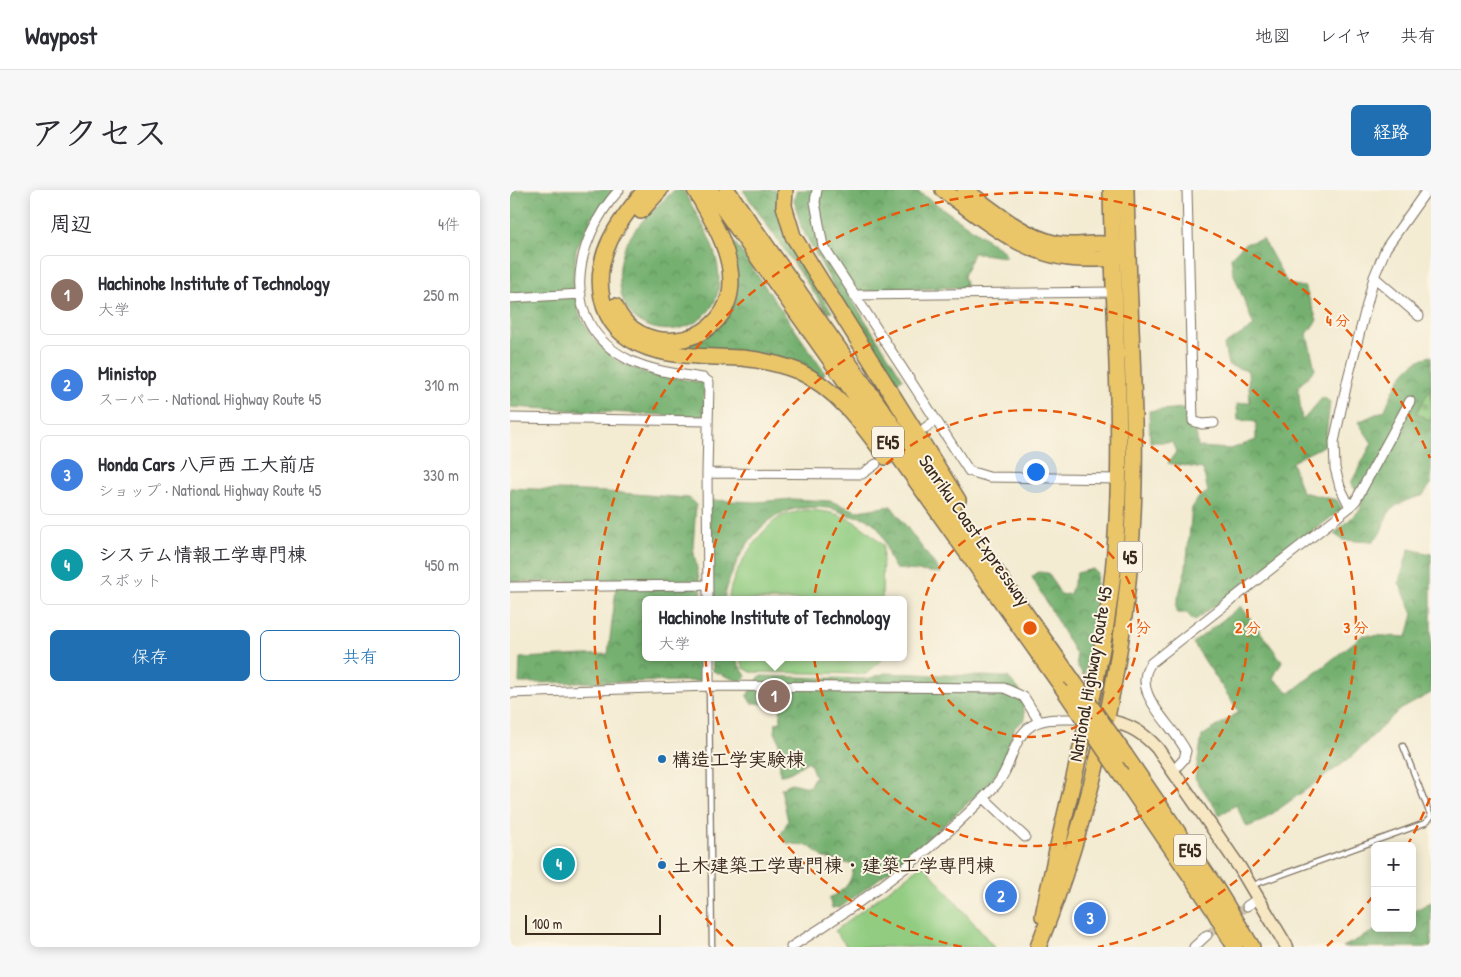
<!DOCTYPE html>
<html lang="ja">
<head>
<meta charset="utf-8">
<style>
	:root { --surface:#fff; --page:#f7f7f7; --text:#2b2b33; --muted:#7c7c81; --line:#e1e1e2; --accent:#1f6fb2 }
	body { margin:0; font-family:"Patrick Hand","Klee One",sans-serif; background:var(--page); color:var(--text) }
	.controls { position:absolute; right:15px; bottom:15px; display:grid; overflow:hidden; border-radius:8px; box-shadow:0 2px 12px #0003 }
	.controls button { width:45px; height:45px; display:grid; place-items:center; padding:0; border:0; border-bottom:1px solid var(--line); background:var(--surface); color:var(--text); font:25px sans-serif }
	.scale { position:absolute; left:15px; bottom:12px; width:136px; box-sizing:border-box; padding-left:5px; border:2px solid #3b2a1e; border-top:0; font-size:14px; line-height:18px; white-space:nowrap; color:#3b2a1e; -webkit-text-stroke:4px #fcf5e5; paint-order:stroke }
	.you { position:absolute; left:525px; top:281px; width:18px; height:18px; margin:-12px; border:4px solid #fff; border-radius:50%; background:#1a73e8; box-shadow:0 0 0 8px #1a73e833 }
	.badge { display:grid; place-items:center; width:32px; height:32px; border-radius:50%; background:var(--accent); color:#fff; font-size:16px; font-weight:700 }
	.pin { position:absolute; translate:-50% -50%; border:2px solid #fff; box-shadow:0 1px 5px #0006 }
	.popup { position:absolute; left:132px; top:406px; width:265px; height:65px; box-sizing:border-box; display:grid; place-content:center; border-radius:8px; background:var(--surface); filter:drop-shadow(0 1px 4px #0005); font-size:16px; white-space:nowrap; color:var(--muted) }
	.popup b { font-size:19px; color:var(--text) }
	.popup::after { content:''; position:absolute; left:50%; top:100%; margin-left:-10px; border:10px solid transparent; border-top-color:var(--surface) }
	.list { margin:0; padding:0; list-style:none }
	h2 { display:flex; justify-content:space-between; align-items:center; height:65px; margin:0; padding:0 20px; font-size:21px }
	h2 small { font-size:16px; font-weight:400; color:var(--muted) }
	.list li { display:grid; grid-template-columns:32px 1fr auto; gap:15px; align-items:center; box-sizing:border-box; height:80px; margin:0 10px 10px; padding:0 10px; border:1px solid var(--line); border-radius:8px }
	.list b { display:block; font-size:19px; white-space:nowrap }
	.list p { margin:0; font-size:16px; white-space:nowrap; color:var(--muted) }
	.list em { font-size:16px; font-style:normal; color:var(--muted) }
	.actions { display:flex; gap:10px; padding:15px 20px }
	.actions a { flex:1; padding:11px 0; border:1px solid var(--accent); border-radius:8px; text-align:center; font-size:18px; color:var(--accent) }
	.actions .main { background:var(--accent); color:#fff }
	.map { position:relative; flex:none; width:921px; height:757px; overflow:hidden; border-radius:8px }
	header { display:flex; align-items:center; gap:30px; box-sizing:border-box; height:70px; padding:0 25px; background:var(--surface); border-bottom:1px solid var(--line) }
	header strong { font-size:24px }
	nav { display:flex; gap:28px; margin-inline-start:auto; font-size:18px }
	.intro { display:flex; align-items:center; justify-content:space-between; box-sizing:border-box; height:120px; padding:0 30px }
	h1 { margin:0; font-size:35px }
	.button { padding:12px 22px; border-radius:8px; background:var(--accent); color:#fff; font-size:18px; font-weight:700 }
	main { display:flex; gap:30px; padding:0 30px }
	aside { flex:1; background:var(--surface); border-radius:8px; box-shadow:0 2px 12px #0003 }
	.map>svg:first-child { display:block }
</style>
</head>
<body>
<header>
<strong>Waypost</strong>
<nav><a>地図</a><a>レイヤ</a><a>共有</a></nav>
</header>
<div class="intro"><h1>アクセス</h1><a class="button">経路</a></div>
<main>
<aside>
<h2>周辺<small>4件</small></h2>
<ul class="list">
<li><span class="badge" style="background:#8d6e63">1</span><div><b>Hachinohe Institute of Technology</b><p>大学</p></div><em>250 m</em></li>
<li><span class="badge" style="background:#3f7fe0">2</span><div><b>Ministop</b><p>スーパー · National Highway Route 45</p></div><em>310 m</em></li>
<li><span class="badge" style="background:#3f7fe0">3</span><div><b>Honda Cars 八戸西 工大前店</b><p>ショップ · National Highway Route 45</p></div><em>330 m</em></li>
<li><span class="badge" style="background:#0f9aa8">4</span><div><b>システム情報工学専門棟</b><p>スポット</p></div><em>450 m</em></li>
</ul>
<div class="actions"><a class="main">保存</a><a>共有</a></div>
</aside>
<div class="map">
<svg width="921" height="757" viewBox="0 0 921 757">
	<defs>
		<pattern id="forest-crowns" width="20" height="18" patternUnits="userSpaceOnUse" patternTransform="scale(1.25)"><rect width="20" height="18" fill="#74b06f"/><path d="M2 6a3 3 0 1 1 6 0M12 15a3 3 0 1 1 6 0" fill="none" stroke="#608f5b"/></pattern>
		<pattern id="cemetery-stones" width="16" height="16" patternUnits="userSpaceOnUse" patternTransform="scale(1.25)"><rect width="16" height="16" fill="#91cc81"/><path d="M2 7V4a2 2 0 0 1 4 0v3zM10 15v-3a2 2 0 0 1 4 0v3z" fill="#7eaf6f"/></pattern>
	</defs>
	<rect width="100%" height="100%" fill="#fcf5e5"/>
	<filter id="ink" filterUnits="userSpaceOnUse"><feTurbulence type="fractalNoise" baseFrequency=".02" numOctaves="2"/><feDisplacementMap in="SourceGraphic" scale="10" xChannelSelector="R" yChannelSelector="G"/><feConvolveMatrix kernelMatrix="1 2 1 2 8 2 1 2 1" color-interpolation-filters="sRGB"/></filter>
	<filter id="wash" filterUnits="userSpaceOnUse"><feTurbulence type="fractalNoise" baseFrequency=".0096" numOctaves="4" result="noise"/><feDisplacementMap in="SourceGraphic" scale="20" xChannelSelector="R" yChannelSelector="G"/><feGaussianBlur stdDeviation="1.12" result="paint"/><feColorMatrix in="noise" values="0 0 0 0 0 0 0 0 0 0 0 0 0 0 0 0 0 1.4 0 .05"/><feComposite in="paint" operator="in"/></filter>
	<g filter="url(#wash)">
		<rect width="100%" height="100%" fill="#f3ebd2"/>
		<path fill="#91cc81" stroke="#667b50" d="M295,320C331,321 347,330 373,355L372,410H219C219,385 250,338 272,326C279,323 288,322 295,320Z
			M230,467H371V470L356,484L241,482L234,478Z
			M413,674L484,757H337L325,741Z"/>
		<path fill="url(#forest-crowns)" stroke="#586d46" d="M0,0H104L82,28L66,60L63,93L70,126L83,148L107,171L137,183L194,193V227L0,217Z
			M164,0H173C188,27 208,56 209,88C212,150 115,161 110,95C108,81 111,64 118,51C129,31 148,16 164,0Z
			M233,0H268C264,46 298,85 322,122L318,123Z
			M287,0H406L495,62V67L463,63L454,86L457,97L337,102L393,189L384,192L327,102L291,37L284,10Z
			M753,49L778,94L795,97L807,130L797,144L805,179L788,197L792,231L813,207L820,212L815,255L782,272L792,302L827,310L832,319L684,431L677,423H667L666,416L676,378L682,318L689,307L698,302L693,279L658,273L666,262L662,252H640L639,221L674,218L676,233L686,240L688,257L721,259L746,250V232L728,230L727,214L740,212L738,181L718,175L714,155L744,136L723,82L721,67L734,54Z
			M225,53L315,183L312,187C266,158 224,161 172,160V155C184,149 201,144 210,135C233,112 230,85 221,56Z
			M921,166V294L912,306C900,308 881,315 876,328C870,343 874,340 862,352L833,350L824,344L850,320L852,310L841,293L862,253L848,232L875,220C884,198 895,171 921,166Z
			M0,298L96,302L179,308L186,315L183,358L193,410H135V467H195V491L9,493L10,468L98,464L107,391L0,392Z
			M282,309L320,311L347,321L381,316L431,383L386,379C374,365 378,341 359,330C354,327 347,326 341,326C335,325 329,320 323,319C315,317 302,317 293,318C250,320 221,372 214,410H201L199,310L247,312Z
			M899,359L921,364V503L888,521L839,569L752,631L737,637L726,615L710,625L685,588L692,546L729,522L683,453L731,416L772,471L763,488L780,503L853,445L897,447L903,424L889,392Z
			M583,379L587,383L583,435L574,486L567,475L566,464L522,387L528,382L538,383L551,405L560,404L567,383Z
			M202,467H224L236,486L231,492L203,481Z
			M375,483L498,487L511,502L515,529L505,537L491,577L480,593L403,663L331,717L322,718L319,708C336,699 341,694 344,675L314,668L299,656L277,653L271,644L278,631L271,599L281,593L299,597L305,586L299,571C289,576 281,585 270,585L269,551L265,542L266,533L271,532L270,515L241,513L237,506L250,486L357,489Z
			M921,712V757H833L870,738H902V722Z"/>
		<path fill="url(#cemetery-stones)" stroke="#667b50" d="M921,198V231L906,223Z"/>
	</g>
	<g filter="url(#ink)">
		<g fill="none" stroke-linecap="round" stroke-linejoin="round">
			<path stroke="#cec4ae" stroke-width="9" stroke-dasharray="9 4.5" stroke-linecap="butt" d="M697,745L737,716"/>
			<g stroke="#7b6e5d" stroke-width="7">
				<path id="lane" d="M199,496L202,757
					M743,695L915,633L921,627L893,556"/>
			</g>
			<g stroke="#7b6e5d" stroke-width="11">
				<path id="street" d="M109,0C64,50 46,133 119,170C142,181 167,184 193,188L199,192L197,283L198,410
					M307,0L305,12L313,56L459,281L479,287L609,289
					M677,0L683,231L692,234L704,233
					M864,87L909,126
					M344,105L603,102
					M0,108L71,104
					M0,228L198,231
					M415,238L425,231
					M197,283L352,284L366,274
					M840,317L830,297L825,278L824,252L838,188L864,87L876,58L917,0
					M0,397L198,395
					M199,467V496
					M0,503L199,496L494,498L514,507L529,531
					M664,580L674,569L676,561C663,534 619,503 641,473L840,317L846,310L900,211
					M474,608L515,647
					M737,716L749,708
					M281,757C356,711 426,659 486,595C501,579 501,554 517,539C532,525 557,530 575,529
					M684,757L697,745"/>
			</g>
			<g stroke="#7b6e5d" stroke-width="15">
				<path id="secondary" d="M587,530C612,531 630,539 647,558L730,678L777,757"/>
			</g>
			<g stroke="#7b6e5d" stroke-width="18">
				<path id="highway" d="M135,0C109,31 83,65 92,108C105,172 183,165 232,168C251,170 270,174 288,181C326,198 352,234 376,267
					M200,0L557,504
					M217,0L561,488
					M275,0L274,16L283,46L448,310
					M433,0C478,33 520,71 579,69C590,69 600,70 609,65
					M455,0C484,21 513,47 548,54C568,58 591,49 610,58
					M131,21L150,0
					M105,116C127,168 209,159 220,103C226,67 202,29 185,0
					M615,565L704,695L742,757
					M611,584L703,719L725,757
					M533,726C555,611 591,499 603,382C616,255 603,127 601,0
					M528,757C580,627 613,484 622,344C629,229 618,114 616,0"/>
			</g>
			<use href="#lane" stroke="#fff" stroke-width="4.5"/>
			<use href="#street" stroke="#fff" stroke-width="9"/>
			<use href="#secondary" stroke="#f7e8c3" stroke-width="12"/>
			<use href="#highway" stroke="#ebc669" stroke-width="15"/>
			<g stroke="#7b6e5d" stroke-width="18" stroke-linecap="butt">
				<path id="highway-bridge" d="M561,488L615,565
					M557,504L611,584"/>
			</g>
			<use href="#highway-bridge" stroke="#ebc669" stroke-width="15"/>
		</g>
	</g>
	<g fill="none" stroke="#e8590c" stroke-width="2.5" stroke-dasharray="9 6">
		<circle cx="520" cy="438" r="109"/>
		<circle cx="520" cy="438" r="218"/>
		<path d="M452 757A326 326 0 1 1 588 757"/>
		<path d="M920 608A435 435 0 0 1 897 656M863 706A435 435 0 0 1 817 756M223 756A435 435 0 1 1 920 268"/>
	</g>
	<g fill="#1f6fb2" stroke="#fcf5e5" stroke-width="2">
		<circle cx="152" cy="569" r="5"/>
		<circle cx="152" cy="675" r="5"/>
	</g>
	<g text-anchor="middle" dominant-baseline="central" stroke-width="4" stroke-linejoin="round" paint-order="stroke">
		<g fill="#fcf5e5" stroke="#75675a" stroke-width="1">
			<rect x="362" y="236.5" width="32" height="31" rx="4"/>
			<rect x="607.5" y="351.5" width="25" height="31" rx="4"/>
			<rect x="664" y="644.5" width="32" height="31" rx="4"/>
		</g>
		<g font-size="18" font-weight="bold" fill="#3b2a1e">
			<text x="378" y="252">E45</text>
			<text x="620" y="367">45</text>
			<text x="680" y="660">E45</text>
		</g>
		<g font-size="19" fill="#3b2a1e" stroke="#fcf5e5">
			<text transform="translate(465 340) rotate(55)">Sanriku Coast Expressway</text>
			<text transform="translate(580 484) rotate(-80)">National Highway Route 45</text>
		</g>
		<g font-size="19" font-weight="bold" fill="#3b2a1e" stroke="#fcf5e5" text-anchor="start">
			<text x="162" y="569">構造工学実験棟</text>
			<text x="162" y="675">土木建築工学専門棟・建築工学専門棟</text>
		</g>
	</g>
	<circle cx="520" cy="438" r="8" fill="#e8590c" stroke="#fcf5e5" stroke-width="2.5"/>
	<g font-size="15" text-anchor="middle" font-weight="bold" fill="#e8590c" stroke="#fcf5e5" stroke-width="4" stroke-linejoin="round" paint-order="stroke">
		<text x="828" y="136">4 分</text>
		<text x="629" y="443">1 分</text>
		<text x="738" y="443">2 分</text>
		<text x="846" y="443">3 分</text>
	</g>
</svg>
<div class="controls">
<button>+</button>
<button>−</button>
</div>
<div class="scale">100 m</div>
<div class="you"></div>
<div class="pin badge" style="left:264px;top:506px;background:#8d6e63">1</div>
<div class="popup"><b>Hachinohe Institute of Technology</b>大学</div>
<div class="pin badge" style="left:491px;top:706px;background:#3f7fe0">2</div>
<div class="pin badge" style="left:580px;top:728px;background:#3f7fe0">3</div>
<div class="pin badge" style="left:49px;top:674px;background:#0f9aa8">4</div>
</div>
</main>
</body>
</html>
